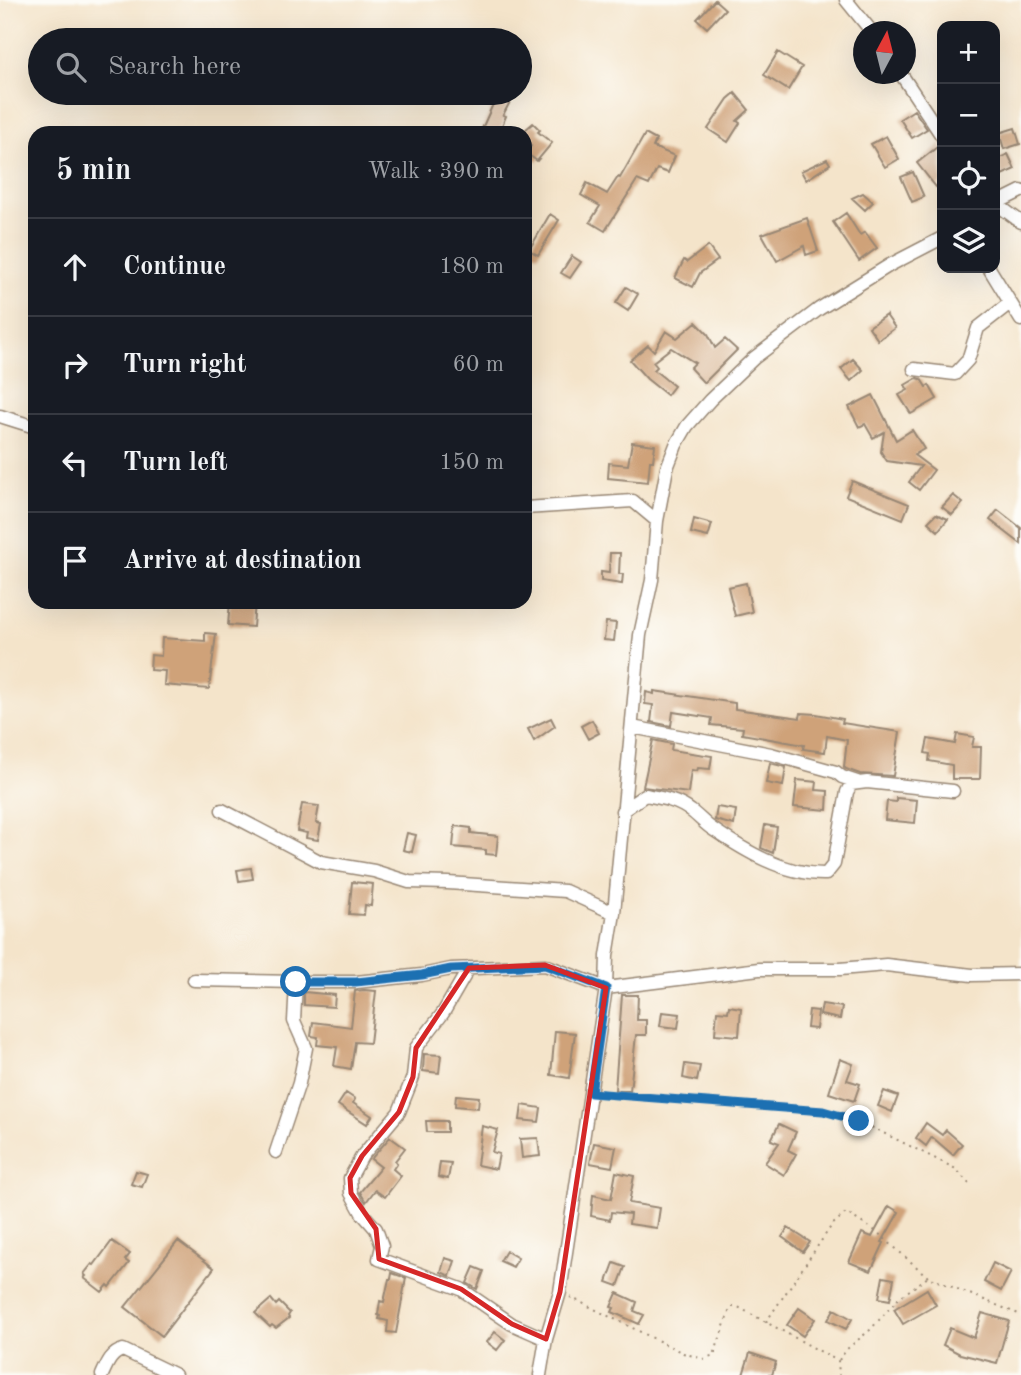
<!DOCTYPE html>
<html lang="en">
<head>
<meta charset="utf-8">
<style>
	:root { --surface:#171b24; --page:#242831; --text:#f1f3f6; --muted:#9ea1a6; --line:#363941 }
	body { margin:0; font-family:"Old Standard TT",serif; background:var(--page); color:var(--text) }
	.controls { position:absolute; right:21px; top:21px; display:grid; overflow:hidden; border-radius:14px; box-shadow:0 7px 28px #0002 }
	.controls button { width:63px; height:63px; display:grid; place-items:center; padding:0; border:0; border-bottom:2px solid var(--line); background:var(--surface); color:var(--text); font:35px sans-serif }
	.compass { position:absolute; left:853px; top:21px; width:63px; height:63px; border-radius:50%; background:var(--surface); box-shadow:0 7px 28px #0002; rotate:7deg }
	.stop { position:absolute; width:21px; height:21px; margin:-16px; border:5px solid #1f6fb2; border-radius:50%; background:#fff }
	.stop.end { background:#1f6fb2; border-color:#fff; box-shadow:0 2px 7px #0008 }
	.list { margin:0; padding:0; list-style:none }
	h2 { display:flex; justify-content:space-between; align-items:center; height:91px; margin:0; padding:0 28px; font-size:30px }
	h2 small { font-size:23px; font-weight:400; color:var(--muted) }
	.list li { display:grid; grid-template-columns:46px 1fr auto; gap:21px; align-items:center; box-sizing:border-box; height:98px; padding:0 28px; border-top:2px solid var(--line) }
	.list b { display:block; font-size:26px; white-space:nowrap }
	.list em { font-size:23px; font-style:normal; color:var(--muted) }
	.icon { flex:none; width:38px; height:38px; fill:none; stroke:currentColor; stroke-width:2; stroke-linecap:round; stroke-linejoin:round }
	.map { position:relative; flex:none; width:1021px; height:1375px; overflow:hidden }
	.search { position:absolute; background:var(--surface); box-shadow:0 7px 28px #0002; left:28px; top:28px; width:504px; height:77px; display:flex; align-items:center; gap:18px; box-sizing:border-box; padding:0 24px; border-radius:38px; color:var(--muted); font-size:26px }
	.panel { position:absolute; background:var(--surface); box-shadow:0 7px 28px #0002; left:28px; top:126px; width:504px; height:483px; border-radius:21px }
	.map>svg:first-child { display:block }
</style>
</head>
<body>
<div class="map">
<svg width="1021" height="1375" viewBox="0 0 1021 1375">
	<rect width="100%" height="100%" fill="#fdfcf7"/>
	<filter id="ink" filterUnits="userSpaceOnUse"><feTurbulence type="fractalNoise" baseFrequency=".0143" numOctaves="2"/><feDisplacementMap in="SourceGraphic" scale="14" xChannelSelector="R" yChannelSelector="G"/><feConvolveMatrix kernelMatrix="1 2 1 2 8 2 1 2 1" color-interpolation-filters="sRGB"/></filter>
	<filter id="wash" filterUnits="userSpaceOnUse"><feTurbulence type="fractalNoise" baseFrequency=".00686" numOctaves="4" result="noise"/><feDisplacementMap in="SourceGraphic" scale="28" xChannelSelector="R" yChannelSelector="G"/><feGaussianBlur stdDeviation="1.57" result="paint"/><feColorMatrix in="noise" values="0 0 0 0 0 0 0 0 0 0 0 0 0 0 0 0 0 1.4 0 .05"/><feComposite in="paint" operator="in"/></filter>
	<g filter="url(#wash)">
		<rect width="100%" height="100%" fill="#f4e4ca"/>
		<g id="blocks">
			<path fill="#cfa279" d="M715,0L725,9L707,28L697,19Z
				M778,52L802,67L788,90L764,75Z
				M498,93H504L511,100L503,115L506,116L499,133H480Z
				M735,93L749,110L737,121L740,123L728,142L708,129L728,99Z
				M914,110L927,129L912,138L900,119Z
				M533,123L540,130L538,132L552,143L537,161L526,153L531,146L525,139V130Z
				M1015,128L1020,144L1004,149L999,133Z
				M645,134L656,140L653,147L675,156L668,173L657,169L649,185L637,180L605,231L590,222L600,206L581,195L587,183L607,194L618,177L620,178Z
				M886,136L899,159L885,167L871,144Z
				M941,144L942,182L936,187L917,163Z
				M1008,154L1015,169L1002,175L996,160Z
				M827,159L830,164L806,180L801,171Z
				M913,172L924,197L912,202L901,177Z
				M863,193L873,202L865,210L852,198Z
				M846,213L860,235L865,232L877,248L859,261L833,222Z
				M550,214L559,220L538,255L529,250Z
				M807,218L818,251L806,255L804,246L777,261L762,234Z
				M708,246L718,260L700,273L693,287L675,278L684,260L687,262Z
				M572,256L581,262L570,278L561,273Z
				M626,287L638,294L628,311L616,303Z
				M886,315L895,328L878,340L869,327Z
				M696,322L708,334L715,348L725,339L737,350L704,383L690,368L695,363L671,348L653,362L657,367L654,370L674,386L667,395L647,379L630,360L648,345L654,351L666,331L677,338Z
				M853,359L863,370L851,381L841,369Z
				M917,378L921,379L926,387L929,385L937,399L911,414L899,395L908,390L905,385Z
				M873,395L896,440L912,430L924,449L914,455L934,470L919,490L909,482L921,466L887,461L881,452L884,432L873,438L865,424L859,427L849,407Z
				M632,442L655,445L653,461H650L648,482L608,478L609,463L628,465Z
				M852,481L909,504L903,519L846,496Z
				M953,495L963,503L952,515L942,507Z
				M998,510L1021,528V544L990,520Z
				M936,514L948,519L938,531L928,522Z
				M694,519L712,524L708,537L691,533Z
				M610,553H620L619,574H623L622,584L601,581V572L609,573Z
				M746,583L752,612L735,616L728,587Z
				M230,602H255L253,627L228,625Z
				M606,622L616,623L614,641L604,640Z
				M205,633L216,634L209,689L164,685L165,671L150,670L151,655L161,656L162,638L205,641Z
				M654,691L735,703V709L800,718L801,713L816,714L843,719L842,723L900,732L893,776L860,774L846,769L844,767L847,740L827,736L825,752L803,749L804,745L742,734L743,728L711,725L712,718L673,712L671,726L651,722L653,705L645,704L646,692L654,694Z
				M551,718L555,726L534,741L528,729Z
				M592,720L599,733L588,739L581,726Z
				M957,734L974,737L972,747H981L980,779H952V765L929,761L930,754L925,753L928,739L955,744Z
				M653,740L672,744L671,750L712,756L710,769L698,768L697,771L691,770L688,793L643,787Z
				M770,763L786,767L783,786L766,783Z
				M797,780L817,782L816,790L828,791L827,810L794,807Z
				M896,798L917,800L915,823L885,820L887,801L896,802Z
				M302,804L319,806L316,823L321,824L318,840L306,838L307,833L297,831Z
				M717,807L736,810L734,825L715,820Z
				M765,825L777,827L773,853L761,848Z
				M455,826L471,828V833L498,836L496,855L486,854V850L453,847Z
				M407,833L416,835L412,852L403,850Z
				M251,868L253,879L239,881L237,870Z
				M352,882L373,884L371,906L365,905L364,915L349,914Z
				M364,990L376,991L370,1043L355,1042L351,1069L334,1066L337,1047L317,1045L318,1037L311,1036L313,1022L351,1027L355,991Z
				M304,992L335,995L334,1007L304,1005Z
				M622,995H638L637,1020H646V1035H636L630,1091L615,1090Z
				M822,1004L842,1007L840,1019L820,1015Z
				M729,1006L741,1008L739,1036L715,1034L717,1011L728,1012Z
				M809,1010L818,1011L816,1029L807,1028Z
				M662,1012L680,1014L678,1028L660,1026Z
				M555,1031L575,1033L569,1078L551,1075Z
				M424,1054L441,1055L439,1073L423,1071Z
				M840,1059L853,1064L847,1080L860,1084L854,1101L829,1093Z
				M685,1064L700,1066L697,1081L683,1078Z
				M884,1091L898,1096L892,1112L878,1106Z
				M346,1093L355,1099L353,1103L372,1116L367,1124L338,1105Z
				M456,1095L479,1097L478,1108L455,1106Z
				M522,1105L541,1108L539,1122L520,1120Z
				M426,1121H447V1132H427Z
				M926,1123L942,1135L946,1130L962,1144L953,1155L932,1137L926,1146L916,1138Z
				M779,1124L796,1132L788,1150L796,1154L784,1175L765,1163L779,1143L771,1140Z
				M482,1126L498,1130L492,1152L499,1154L496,1169L477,1165Z
				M390,1137L405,1148L395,1161L397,1163L393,1169L401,1176L385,1197L375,1190L366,1202L360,1192L381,1167L371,1159Z
				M538,1138L540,1156L522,1158L520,1139Z
				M594,1143L616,1147L612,1167L590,1163Z
				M440,1162L451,1163L448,1179L438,1177Z
				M136,1171L147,1174L142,1187L131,1184Z
				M616,1172L634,1176L629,1203L660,1208L657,1228L629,1224L630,1214L611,1212L610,1220L591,1216L593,1195L611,1199Z
				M889,1206L899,1212L882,1242L884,1243L871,1271L849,1262L862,1233L872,1237Z
				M788,1228L810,1242L803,1252L782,1237Z
				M112,1241L130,1254L125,1260L129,1263L110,1287L108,1285L102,1292L84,1278L86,1276L84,1274L92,1264L94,1265Z
				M178,1241L214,1268L162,1336L125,1307Z
				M506,1251L518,1258L513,1267L500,1261Z
				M445,1258L455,1261L450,1276L441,1272Z
				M614,1263L625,1267L618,1286L607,1282Z
				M993,1263L1011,1272L1001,1291L984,1282Z
				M474,1267L484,1271L477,1289L467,1283Z
				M392,1273L406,1278L396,1333L387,1332L388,1321L379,1319L380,1316L378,1315L380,1301L384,1302L389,1279H391Z
				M883,1277L894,1279L890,1300L879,1298Z
				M927,1289L936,1305L903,1324L894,1309Z
				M617,1293L637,1302L634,1311L644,1315L639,1324L612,1312L614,1308L611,1307Z
				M271,1299L276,1305L279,1302L290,1313L288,1316L289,1318L276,1328L272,1325L270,1327L255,1313Z
				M799,1308L815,1319L803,1336L787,1325Z
				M834,1309L852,1319L846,1329L828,1320Z
				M982,1313L1009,1321L997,1363L960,1354L943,1345L950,1328L974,1338Z
				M495,1332L505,1340L497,1350L487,1342Z
				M750,1353L776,1362L772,1375H743Z"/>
		</g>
	</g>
	<g filter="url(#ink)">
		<use href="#blocks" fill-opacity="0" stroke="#988774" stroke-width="2"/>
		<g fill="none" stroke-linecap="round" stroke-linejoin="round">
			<g stroke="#988774" stroke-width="15">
				<path id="minor" d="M846,0L872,32
					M901,74L942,136
					M995,203L1021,222
					M995,204L1021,191
					M989,268L1021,320
					M914,369L955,374L968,360L978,328L1010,303
					M0,416L35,427
					M525,508L633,501L657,521
					M632,727L771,754L836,772L842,777L857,782
					M222,810L321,862L374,871L409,882L448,883L565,891L614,913
					M622,811L645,795C661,798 677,800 691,811C698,816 704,823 711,828C745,851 784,875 826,874L834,864L847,792L851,784L867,782L953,791
					M469,968L443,1013L416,1048L413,1077L399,1112L362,1156L350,1178L351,1193L362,1213L376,1229L382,1246L379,1259L461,1289L512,1324L546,1339
					M194,980L296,982
					M276,1152L299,1083L306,1048L294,1021L296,982H356L422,975L451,969L545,965L606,988L759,969H840L886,965L972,975L1021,974
					M102,1375C107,1364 111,1353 123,1350L175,1375
					M540,1375L546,1339L560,1292L606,988L607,956L614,913L640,635L652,580L657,521L667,468L676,445L687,426L710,400L754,358L819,309L890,265L942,238"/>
			</g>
			<path stroke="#988774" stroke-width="2" stroke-dasharray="2 5" stroke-linecap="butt" d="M602,1094L823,1111L859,1121L924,1153L956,1169L970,1185
				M570,1297L683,1353L703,1359L714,1355L729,1312L732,1307H738L838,1361L839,1375
				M766,1322L832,1225L846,1213L877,1232L928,1277
				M839,1360L847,1349L870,1330L900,1297L928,1277L1021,1315"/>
			<use href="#minor" stroke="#fff" stroke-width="12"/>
		</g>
	</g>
	<g fill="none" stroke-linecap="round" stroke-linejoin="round" filter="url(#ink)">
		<path stroke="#1f6fb2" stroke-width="9" d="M296,982H356L422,975L451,969L545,965L606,988L591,1093L823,1111L859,1121"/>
	</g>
	<path fill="none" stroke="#d62828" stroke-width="5" stroke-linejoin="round" d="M545,965L606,988L560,1292L546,1339L512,1324L461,1289L379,1259L376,1229L351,1193L350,1178L362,1156L399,1112L413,1077L416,1048L469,968Z"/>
</svg>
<div class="controls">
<button>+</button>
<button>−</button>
<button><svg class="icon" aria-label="locate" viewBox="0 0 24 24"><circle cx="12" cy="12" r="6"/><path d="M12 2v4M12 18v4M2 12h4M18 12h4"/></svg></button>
<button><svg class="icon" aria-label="layers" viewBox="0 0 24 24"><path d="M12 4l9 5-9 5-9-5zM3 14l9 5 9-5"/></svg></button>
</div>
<svg class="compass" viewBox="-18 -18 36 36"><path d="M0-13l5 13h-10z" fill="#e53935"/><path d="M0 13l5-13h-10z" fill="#9ea1a6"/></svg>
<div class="stop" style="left:296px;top:982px"></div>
<div class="stop end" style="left:859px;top:1121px"></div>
<div class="search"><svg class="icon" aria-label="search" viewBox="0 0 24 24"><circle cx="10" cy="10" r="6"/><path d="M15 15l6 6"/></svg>Search here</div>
<section class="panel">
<h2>5 min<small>Walk · 390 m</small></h2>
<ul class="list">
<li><svg class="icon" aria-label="ahead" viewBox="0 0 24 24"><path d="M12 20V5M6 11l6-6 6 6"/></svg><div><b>Continue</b></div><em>180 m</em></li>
<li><svg class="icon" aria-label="right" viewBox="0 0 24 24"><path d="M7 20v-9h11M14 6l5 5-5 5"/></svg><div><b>Turn right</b></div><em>60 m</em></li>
<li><svg class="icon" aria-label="left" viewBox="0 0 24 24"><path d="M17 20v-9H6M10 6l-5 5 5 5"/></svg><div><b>Turn left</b></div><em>150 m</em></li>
<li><svg class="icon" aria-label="arrive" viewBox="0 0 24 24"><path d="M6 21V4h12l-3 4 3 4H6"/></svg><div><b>Arrive at destination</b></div></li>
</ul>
</section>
</div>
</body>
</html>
